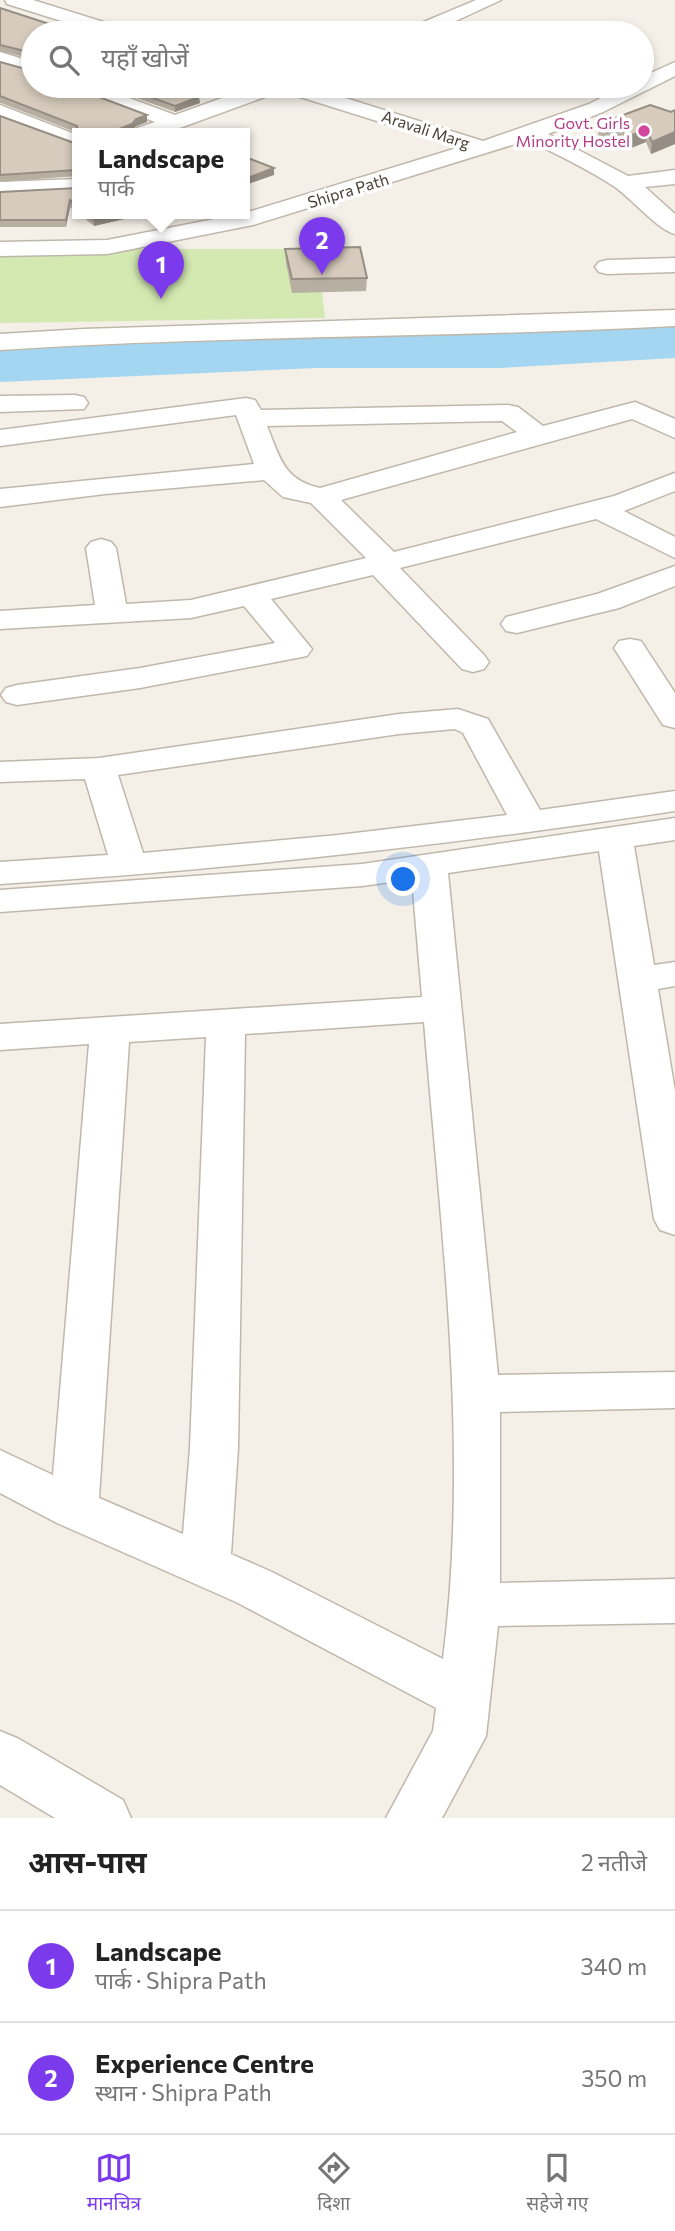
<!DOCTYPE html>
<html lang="hi">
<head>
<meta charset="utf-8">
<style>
	:root { --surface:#fff; --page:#f2f2f2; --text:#222; --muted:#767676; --line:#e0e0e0; --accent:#7c3aed }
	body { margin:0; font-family:Commissioner,"Noto Sans Devanagari",sans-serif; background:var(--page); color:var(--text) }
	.you { position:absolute; left:404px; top:880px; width:24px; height:24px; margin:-18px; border:5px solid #fff; border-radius:50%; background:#1a73e8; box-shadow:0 0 0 10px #1a73e833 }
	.badge { display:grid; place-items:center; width:46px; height:46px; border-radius:50%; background:var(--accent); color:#fff; font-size:23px; font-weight:700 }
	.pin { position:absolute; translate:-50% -58px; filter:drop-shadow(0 2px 4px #0008) }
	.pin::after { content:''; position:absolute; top:37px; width:24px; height:21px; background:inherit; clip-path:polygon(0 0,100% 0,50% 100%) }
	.popup { position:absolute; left:72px; top:128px; width:178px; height:91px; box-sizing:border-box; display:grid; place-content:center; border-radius:0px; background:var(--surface); filter:drop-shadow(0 2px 5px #0005); font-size:23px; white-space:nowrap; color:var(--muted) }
	.popup b { font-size:26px; color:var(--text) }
	.popup::after { content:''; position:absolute; left:50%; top:100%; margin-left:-14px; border:14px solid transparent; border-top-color:var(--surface) }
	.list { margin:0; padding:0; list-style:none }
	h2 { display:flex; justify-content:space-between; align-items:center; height:91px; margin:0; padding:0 28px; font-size:30px }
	h2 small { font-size:23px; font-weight:400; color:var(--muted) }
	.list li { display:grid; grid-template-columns:46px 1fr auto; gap:21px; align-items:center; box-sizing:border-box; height:112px; padding:0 28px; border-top:2px solid var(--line) }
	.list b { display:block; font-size:26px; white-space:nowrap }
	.list p { margin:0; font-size:23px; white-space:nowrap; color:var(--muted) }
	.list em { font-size:23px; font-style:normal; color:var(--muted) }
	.icon { flex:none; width:38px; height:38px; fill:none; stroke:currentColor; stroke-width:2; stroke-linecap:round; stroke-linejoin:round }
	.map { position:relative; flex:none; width:675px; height:1818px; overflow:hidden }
	.search { position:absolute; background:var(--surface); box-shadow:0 4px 10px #0003; left:21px; right:21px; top:21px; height:77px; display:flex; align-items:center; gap:18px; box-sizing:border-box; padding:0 24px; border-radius:38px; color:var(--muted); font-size:26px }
	.sheet { height:315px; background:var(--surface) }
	nav { display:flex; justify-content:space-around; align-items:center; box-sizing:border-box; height:98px; border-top:2px solid var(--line); background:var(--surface); font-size:19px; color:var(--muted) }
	nav a { display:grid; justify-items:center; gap:4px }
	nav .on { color:var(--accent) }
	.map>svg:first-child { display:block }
</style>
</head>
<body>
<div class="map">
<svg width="675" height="1818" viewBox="0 0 675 1818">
	<rect width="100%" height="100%" fill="#f4f0e8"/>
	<path fill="#d3e9b1" d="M0,249H317L325,318L0,323Z"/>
	<path fill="#a4d6f1" d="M675,319V358L501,368H317L0,382V344Z"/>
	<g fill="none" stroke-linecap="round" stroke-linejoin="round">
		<g stroke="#c0b7ab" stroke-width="3">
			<path id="minor" d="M5,0H33L126,29L129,33H100L7,4Z
				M476,0H501L430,33H404L407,29Z
				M0,52L33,62V75L0,65Z
				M675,62V76L603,112L548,134L628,176L675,170V184L645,187L675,214V234C658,230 632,199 615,187C588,169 558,155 528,140L253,225L107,254L0,256V242L107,240L245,213L460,147L281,91L166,133H134L137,128L155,122L72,90L69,86H97L175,115L255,86H307L483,141L589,104L624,86H642V77Z
				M0,105L77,135V149L0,119Z
				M77,179V193L0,196V182Z
				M675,258V272L607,274L599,272L595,267L599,262L607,260Z
				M675,310V326C450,338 225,335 0,350V334L84,329Z
				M75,395L84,397L88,403L84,409L0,412V396Z
				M246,398L255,400L261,410L508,405L518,407L543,426L635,402L675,419V438L632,419L341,500L394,552L614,496L675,473V491L624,511L675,537V558L596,519L400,568L484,655L489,662L484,669L473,672L462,669L373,575L271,599L312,649L307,656L140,688L17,705L6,702L1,695L6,688L17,685L140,668L275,643L244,606L191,618L0,629V611L95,605L86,548L91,542L101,539L111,542L116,548L126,604L191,600L366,558L311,503L283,497L264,480L105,494L0,507V489L254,464L236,415L0,446V430ZM502,421L517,432L320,488C283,480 280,457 267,426Z
				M675,566V586L619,608L517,633L506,631L501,624L506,617L597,594Z
				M630,639L641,641L675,693V728L663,725L614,648L619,641Z
				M458,709L488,719L540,810L675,791V811C451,845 226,870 0,884V862L108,855L85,779L0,782V762L99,758L399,714ZM455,729L463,733L507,815L338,835L143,853L118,775L399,734Z
				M675,818V840L634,846L654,965L675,962V986L658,989L675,1091V1235L660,1230L654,1219L599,851L448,873L498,1375L675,1372V1408L500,1412V1583L675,1579V1623L498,1626L486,1736L442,1818H386L433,1731L436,1708L236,1602L57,1523L0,1493V1450L53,1475L89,1044L0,1050V1024L422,997L412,879L362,886L0,912V890L362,864ZM424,1022C441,1233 470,1448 443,1659L272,1572L231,1554L238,1448L245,1034ZM206,1037L190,1448L183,1534L99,1498L129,1042Z
				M0,1731L19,1739L123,1800L131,1818H55L0,1785Z"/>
		</g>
		<use href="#minor" fill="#fff" fill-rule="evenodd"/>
	</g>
	<path fill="#b8afa3" d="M0,8L77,33L33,59L0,51Z
		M0,62L33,86L147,115V122L136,126L132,131L127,133H78L1,103H0Z
		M104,86H206L187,93L200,103L175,112Z
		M675,110V144L651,154L646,142L631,148L598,137L599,124L671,112Z
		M0,116L77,144V176L0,182Z
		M77,188V213L70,207L66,227H0V192Z
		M78,213H150L94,226Z
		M285,249L367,278L366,291L292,293L286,263Z"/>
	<path fill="#968e84" d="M190,86H206L179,96L178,90Z
		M199,97L200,103L175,112V106Z
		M147,115V122L136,126L132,131L127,133H109L136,119Z
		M647,130L646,142L631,148L632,135Z
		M675,132V144L651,154L652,142Z
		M274,168V175L245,185V179Z
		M70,200V207L66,227V220Z
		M121,213H150L94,226V220Z"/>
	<path fill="#d6cbbd" stroke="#968e84" stroke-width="2" d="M0,8L77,33H33V53L0,45Z
		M0,62L33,71V86H70L147,115L136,119L132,124L109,133H78L77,126L0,96Z
		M120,86H190L178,90L199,97L175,106Z
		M650,105L671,112L675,110V132L652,142L647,130L632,135L599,124Z
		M0,116L77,144V175L76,170L0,175Z
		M245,157L274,168L245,179Z
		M77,188V206L70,200L66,220H0V192Z
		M86,213H121L94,220Z
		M360,247L367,278L292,279L285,249Z"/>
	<circle fill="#d1479c" stroke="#fff" stroke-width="2.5" cx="644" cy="131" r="7"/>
	<g text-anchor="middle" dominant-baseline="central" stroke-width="7" stroke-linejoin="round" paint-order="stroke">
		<g font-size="16" fill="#b23c85" stroke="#fff" text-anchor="end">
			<text x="630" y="122">Govt. Girls<tspan x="630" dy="18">Minority Hostel</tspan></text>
		</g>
		<g font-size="16" fill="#484037" stroke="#fff">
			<text transform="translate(426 129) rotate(18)">Aravali Marg</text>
			<text transform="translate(348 190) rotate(-17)">Shipra Path</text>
		</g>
	</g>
</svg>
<div class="you"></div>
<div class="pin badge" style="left:161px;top:299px">1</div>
<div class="popup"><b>Landscape</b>पार्क</div>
<div class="pin badge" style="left:322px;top:275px">2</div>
<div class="search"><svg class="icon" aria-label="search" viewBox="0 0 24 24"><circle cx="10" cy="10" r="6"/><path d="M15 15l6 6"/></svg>यहाँ खोजें</div>
</div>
<section class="sheet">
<h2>आस-पास<small>2 नतीजे</small></h2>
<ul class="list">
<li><span class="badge">1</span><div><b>Landscape</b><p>पार्क · Shipra Path</p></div><em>340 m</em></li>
<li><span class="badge">2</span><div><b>Experience Centre</b><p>स्थान · Shipra Path</p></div><em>350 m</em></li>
</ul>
</section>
<nav>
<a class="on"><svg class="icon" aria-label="map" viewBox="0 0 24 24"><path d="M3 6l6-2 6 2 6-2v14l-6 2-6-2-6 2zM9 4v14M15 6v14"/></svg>मानचित्र</a>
<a><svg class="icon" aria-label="directions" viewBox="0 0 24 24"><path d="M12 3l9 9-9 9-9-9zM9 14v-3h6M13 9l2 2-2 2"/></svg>दिशा</a>
<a><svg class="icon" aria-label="saved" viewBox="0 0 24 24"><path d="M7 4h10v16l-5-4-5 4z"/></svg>सहेजे गए</a>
</nav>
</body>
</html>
